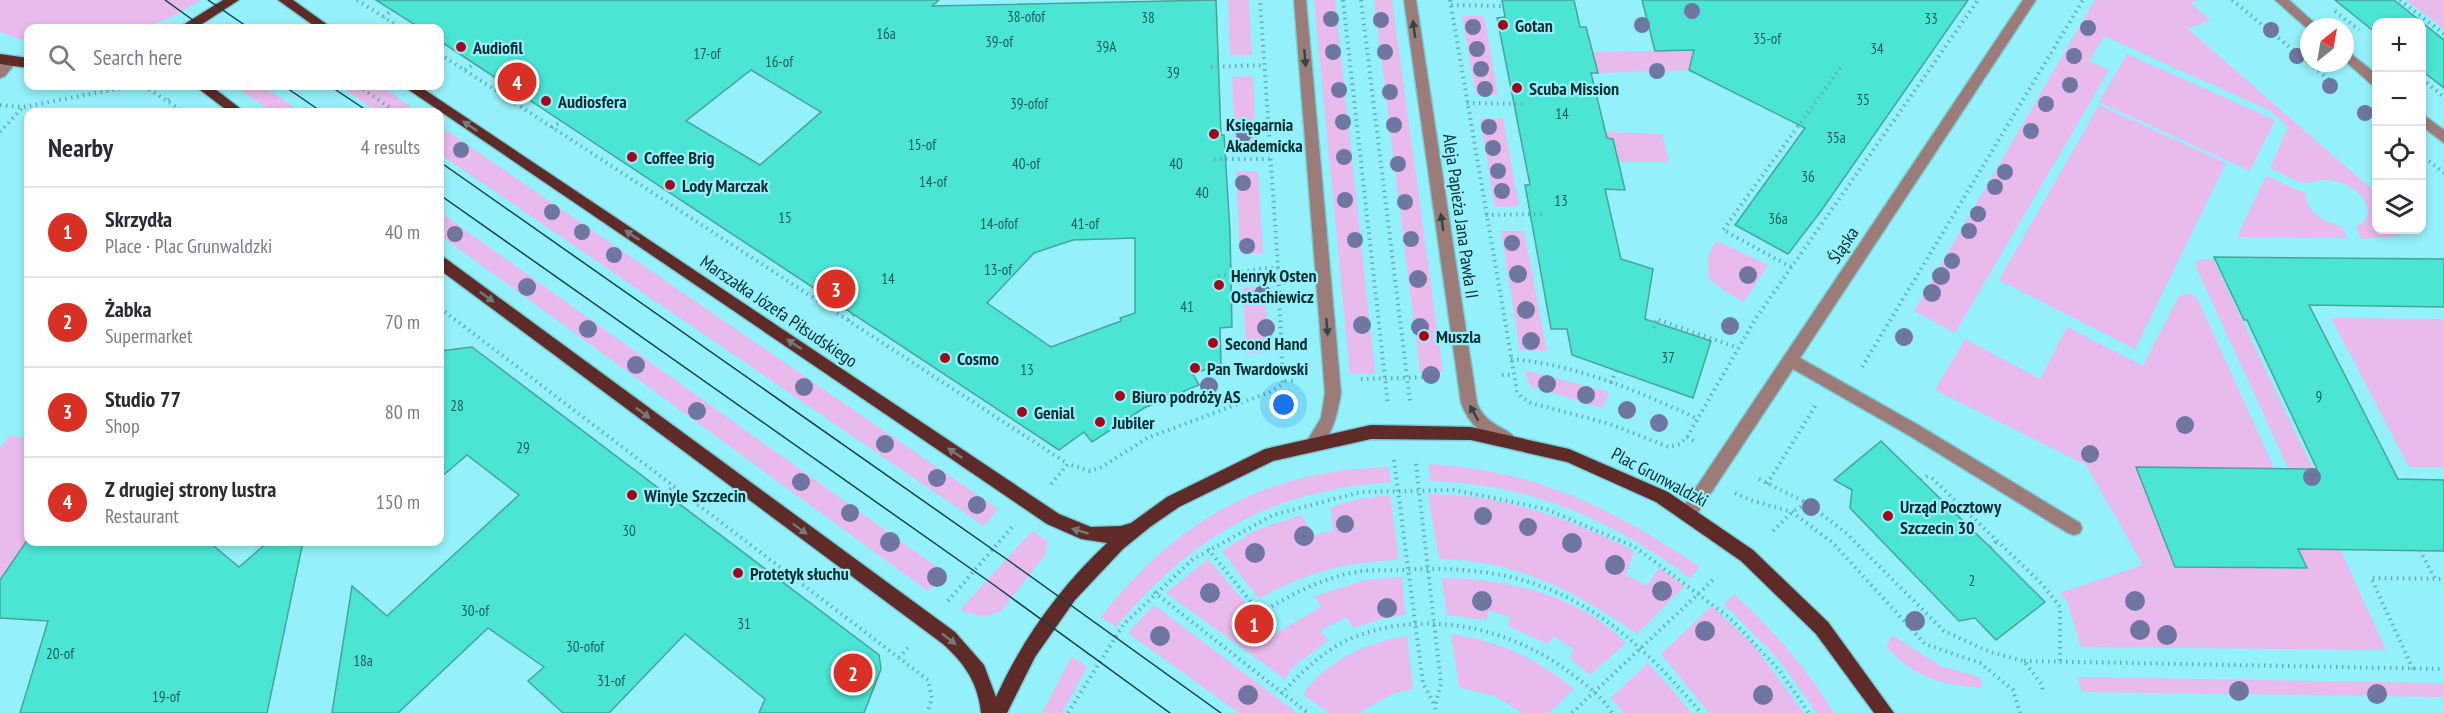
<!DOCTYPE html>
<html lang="en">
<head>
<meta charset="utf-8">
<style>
	:root { --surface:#fff; --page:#f7f7f7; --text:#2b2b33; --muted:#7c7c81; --line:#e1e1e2; --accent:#d93025 }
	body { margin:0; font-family:"PT Sans Narrow",sans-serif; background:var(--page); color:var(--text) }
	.controls { position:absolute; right:18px; top:18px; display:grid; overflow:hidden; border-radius:12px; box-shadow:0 3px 9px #0003 }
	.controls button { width:54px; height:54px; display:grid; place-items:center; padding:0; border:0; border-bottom:2px solid var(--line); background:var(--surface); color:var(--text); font:30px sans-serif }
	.compass { position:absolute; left:2300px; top:18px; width:54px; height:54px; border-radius:50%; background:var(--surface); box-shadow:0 3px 9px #0003; rotate:31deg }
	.you { position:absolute; left:1284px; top:405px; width:21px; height:21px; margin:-15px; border:4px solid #fff; border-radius:50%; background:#1a73e8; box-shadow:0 0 0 9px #1a73e833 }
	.badge { display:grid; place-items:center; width:39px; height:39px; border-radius:50%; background:var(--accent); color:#fff; font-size:20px; font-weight:700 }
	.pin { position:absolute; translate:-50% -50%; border:3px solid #fff; box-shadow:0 2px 6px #0006 }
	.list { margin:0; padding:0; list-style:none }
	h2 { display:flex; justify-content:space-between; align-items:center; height:78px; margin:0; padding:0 24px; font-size:26px }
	h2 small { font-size:20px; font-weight:400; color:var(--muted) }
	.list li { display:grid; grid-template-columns:39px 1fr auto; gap:18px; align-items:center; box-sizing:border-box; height:90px; padding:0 24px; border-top:2px solid var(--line) }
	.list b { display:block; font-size:22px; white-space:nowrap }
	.list p { margin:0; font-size:20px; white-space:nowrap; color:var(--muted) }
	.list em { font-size:20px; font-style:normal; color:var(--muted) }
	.icon { flex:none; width:33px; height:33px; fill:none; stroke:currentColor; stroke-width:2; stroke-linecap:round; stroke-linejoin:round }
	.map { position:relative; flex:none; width:2444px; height:713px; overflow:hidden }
	.search { position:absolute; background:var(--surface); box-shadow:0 3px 9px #0003; left:24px; top:24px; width:420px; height:66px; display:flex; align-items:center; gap:15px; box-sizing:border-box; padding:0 21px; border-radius:12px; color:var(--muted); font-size:22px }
	.panel { position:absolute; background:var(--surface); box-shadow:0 3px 9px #0003; left:24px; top:108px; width:420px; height:438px; border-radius:12px }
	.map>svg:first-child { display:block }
</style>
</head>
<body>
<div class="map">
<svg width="2444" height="713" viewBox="0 0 2444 713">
	<rect width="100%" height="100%" fill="#94f1fb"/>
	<path fill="#e9baec" d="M0,0H201L174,16L144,28H28V42L0,32Z
		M1228,0H1249L1252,55H1230Z
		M1314,0H1335L1375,373L1350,374Z
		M1374,0H1392L1443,372H1420Z
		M2095,0H2197L2191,3L2210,20L2188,29L2376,193V230H2406L2399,236L2361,239L2356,226L2366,220C2375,198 2348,182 2329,180C2321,179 2313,183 2305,183C2295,182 2280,172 2270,168L2288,127L2271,111L2104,36L2089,61L2109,70L1955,333L1914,311Z
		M2406,0H2444V29Z
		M1462,16H1484L1498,95H1476Z
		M1694,50L1689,70L1598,73L1592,52Z
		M2127,54L2275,120L2250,171L2099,102Z
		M1253,76L1256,148L1235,149L1232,77Z
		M235,86H263L301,112H272Z
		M339,86H380L419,112H379Z
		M2099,105L2226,163L2135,349L1999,280Z
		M1503,118L1519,206L1495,207L1480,119Z
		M440,126L998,509L984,526L440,154Z
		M1605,132L1662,134L1669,162H1619L1614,139L1607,138Z
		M1236,171H1258L1263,253H1240Z
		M2266,176L2305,193C2307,213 2325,222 2342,227L2348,238L2237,237Z
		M440,212L944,572L928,591L440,235Z
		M1501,231H1524L1547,351L1520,350Z
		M1716,241L1768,265L1744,302L1726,292L1709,279L1708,256Z
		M2199,259H2213L2321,486L2296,485L2196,267V262Z
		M1243,287H1265L1269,352L1246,353Z
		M2186,293L2195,296L2199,302L2274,468L2136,467L2175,567L2307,569L2298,549H2340L2386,650L2081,647L2067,601L2060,593L2143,565L2086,465L1935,390L1965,339L2040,379L2067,327L2143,366L2179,296Z
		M2331,318L2444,319V467H2409Z
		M1524,370L1609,392L1603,408L1530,386Z
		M10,435L28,439V538L0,580V448Z
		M1429,464C1538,471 1610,507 1700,567L1690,578C1614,520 1527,483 1430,481Z
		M1388,467L1391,482C1271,490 1192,536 1116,627L1101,617C1169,531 1245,480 1356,469C1366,468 1377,468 1388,467Z
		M1428,494C1502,494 1569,518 1634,551L1626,575L1647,586L1659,568L1685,586L1637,634C1577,592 1514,559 1439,559Z
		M1390,495L1399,560C1349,561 1303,573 1259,599L1222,551L1254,531L1301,515L1314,535L1333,531L1331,507L1359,499Z
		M1032,531L1048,541L1045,555L1001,611L984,617L960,610Z
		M1208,559L1273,635L1321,607L1315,596L1366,580L1402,577L1405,615L1384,618L1353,628L1347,617L1320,630L1328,640L1293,667L1285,679L1166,593Z
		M1442,578C1506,578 1580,596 1626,643L1590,675L1570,658L1574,649L1553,636L1548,644L1508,626L1510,617L1488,611L1487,620L1447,615Z
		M1734,594C1773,630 1807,668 1834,713H1817L1779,660L1724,604Z
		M1154,605L1297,713H1239L1128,633Z
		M1712,606L1754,646L1804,713H1709L1661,654Z
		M1451,634C1498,641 1538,659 1574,689L1549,713H1522L1497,697L1459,687Z
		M1892,635L1940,666L1980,677L1983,688C1940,684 1917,679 1886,647Z
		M1407,636L1413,689L1394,693L1359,713H1329L1303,694C1326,661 1368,642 1407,636Z
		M1072,656L1087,667L1062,713H1042Z
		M1648,663L1692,713H1624L1611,698Z
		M2077,677L2444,683V697L2082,692Z"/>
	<path fill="#4be5d4" stroke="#48a499" stroke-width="1.5" fill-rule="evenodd" d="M376,0H939L932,6L1216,0L1221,135H1224L1230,232L1232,327L1220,328L1221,364L1193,374L1199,385L1144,408L1092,442L1084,432L1059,450L440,41V28H420ZM751,70L821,112L760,165L686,121ZM1135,238V313L1120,318L1121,321L1051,347L987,303L1034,253L1073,240Z
		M1502,0H1574L1580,27H1586L1598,73H1591L1607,138L1613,139L1625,190L1605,189L1621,259L1653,269L1645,319L1711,341L1693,398L1572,355L1567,329H1551L1525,185H1530L1497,18L1505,17Z
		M1642,0H1968L1821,211L1788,254L1735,225L1805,128L1689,70L1694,50L1655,51Z
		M2335,0H2394L2444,40V88L2421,70V22H2376V33Z
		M2214,257L2444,259V307L2309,305L2398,479L2444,480V551L2298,549L2307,568L2175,567L2136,467L2317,469L2247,320H2244Z
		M472,347L879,655L881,669L864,713H759L765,699L685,634L609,713H563L528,681L544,667L488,628L398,713H332L352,586L387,616L519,495L467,455L440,478V351Z
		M1881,441L1990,547L2045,602L1996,640L1975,618L1959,621L1850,508L1852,490L1834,480Z
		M26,542H209L239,567L268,542H303L267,713H20L48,621L0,618V580Z"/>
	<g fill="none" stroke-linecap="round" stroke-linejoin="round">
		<g stroke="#7aced7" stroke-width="3">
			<path id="minor" d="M1294,0H1306L1341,393C1338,410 1332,443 1314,450L1308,448L1306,443L1321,418L1325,393Z
				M1404,0H1416L1477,403C1486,427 1510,428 1516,439L1514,444L1508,446C1485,437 1470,427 1461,403Z
				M2023,0H2036L1800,358L1920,426L2080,523L2082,528L2080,533L2074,535L2068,533L1910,436L1793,369L1695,517L1689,519L1683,517L1681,512L1683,507Z
				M2275,0H2289L2319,27H2309V30Z
				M2345,49L2376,74V86L2371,84L2345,61Z
				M11,56L17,61L5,76L0,78V65Z
				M2422,114L2444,130V143L2422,126Z"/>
		</g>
		<g stroke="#7aced7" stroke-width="3">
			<path id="major" d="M223,0H239L196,28H181L183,25Z
				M278,0H293L332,28H317Z
				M0,54L28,58V68L0,64Z
				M195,86H211L245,112H229Z
				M403,86H419L1059,514L1091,527L1121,526L1131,523L1167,497L1265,449L1371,425L1471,427L1569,449L1668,492L1753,550L1828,622L1894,713H1874L1816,634L1741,561L1656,502L1567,462L1471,440L1371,439L1273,461L1179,507L1150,527L1123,549L1075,600L1035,657L1007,713H981C978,683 965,664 943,644L440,270V256L445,258L955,632L984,665L996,697C1023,638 1060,587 1107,543L1081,539L1047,524Z"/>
		</g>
		<path stroke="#63aeb6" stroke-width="4" stroke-dasharray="1.5 4.5" stroke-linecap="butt" d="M357,0L401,28
			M1343,0L1388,405
			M1361,0L1410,402
			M1450,0L1517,391L1521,397L1531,403L1610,424L1669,447L1680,444L1687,437L1756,318L1978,0
			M2232,0L2309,63
			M2400,0L2444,34
			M1451,5L1503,6
			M2335,11L2359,30
			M383,17L392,10
			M440,54L1068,464
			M2309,63L2329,80
			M1211,67L1264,65
			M465,70L474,64
			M2422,79L2444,97
			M144,86L184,112
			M358,86L392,109
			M168,100L173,97
			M1467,103L1522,104
			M0,105L23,107L133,86
			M2363,107L2376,118
			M552,128L561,121
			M0,132L23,107
			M1214,159H1271
			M2429,161L2444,173
			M1486,215L1545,214
			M1791,267L1723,230L1843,64
			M1218,276L1264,268H1278
			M440,308L928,680L932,698L927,713
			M848,320L854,314
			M1654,328L1656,319L1738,348
			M1511,359C1578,365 1638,391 1698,419
			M1862,367L2083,0
			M1502,375H1513
			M1361,379L1434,377
			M1285,381H1294
			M1611,383L1616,371
			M1687,437L1697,443
			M1394,460L1423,683L1435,706
			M1416,464L1441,684L1435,706L1436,713
			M1932,478L2042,584L2060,607V661
			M1759,479L1807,503L1846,533L1944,631L1990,652L2024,661L2042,685L2043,692
			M1921,480L1929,475
			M1051,484L1068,464L1090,471L1102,467L1147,438L1270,392L1283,384L1278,268L1260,0
			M1767,484L1816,405
			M1735,493L1750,500L1792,512L1833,543L1925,644L1980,663L2013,690L2020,713
			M666,494L673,486
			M1773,531L1792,512L1807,503
			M1990,547L1997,541
			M1208,549L1260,613C1290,595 1322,578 1356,572C1371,569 1387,571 1402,570C1542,561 1614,610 1701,713
			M2420,550L2435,579
			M777,579L785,571
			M1154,592L1308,713
			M948,601L1012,527
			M899,658L910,645
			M2024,661L2444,669
			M2413,669L2371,578L2444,579
			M1281,694C1303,671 1327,647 1357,636C1429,609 1513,628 1573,675C1588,686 1602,697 1612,713
			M1068,713L1123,625L1192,560L1273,515L1361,492L1454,490L1546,509L1635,547L1730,618L1779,670L1809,713
			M1572,713L1715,578"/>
		<use href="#minor" fill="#9c7c79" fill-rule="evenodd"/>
		<use href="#major" fill="#5e2b28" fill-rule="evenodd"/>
		<path stroke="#124246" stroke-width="1.5" d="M165,0L204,28
			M208,0L249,28
			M284,86L322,112
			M330,86L369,112
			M440,162L1012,563L1221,713
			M440,195L994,585L1170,713"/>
	</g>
	<g fill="#6f76a1">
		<circle cx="1692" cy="11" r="8"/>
		<circle cx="1331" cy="19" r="8"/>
		<circle cx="1381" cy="20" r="8"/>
		<circle cx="1642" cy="25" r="8"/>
		<circle cx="1473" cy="27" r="8"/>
		<circle cx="2088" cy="28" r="8"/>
		<circle cx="2271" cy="30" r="8"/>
		<circle cx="1477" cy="49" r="8"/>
		<circle cx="1333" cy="52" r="8"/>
		<circle cx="1385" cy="52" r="8"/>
		<circle cx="2074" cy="56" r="8"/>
		<circle cx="2297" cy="56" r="8"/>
		<circle cx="1481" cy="69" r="8"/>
		<circle cx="1657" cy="71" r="8"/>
		<circle cx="2070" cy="85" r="8"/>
		<circle cx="2330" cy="86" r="8"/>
		<circle cx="1485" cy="89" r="8"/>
		<circle cx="1339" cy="90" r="8"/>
		<circle cx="1390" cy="92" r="8"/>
		<circle cx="2046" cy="104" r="8"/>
		<circle cx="2365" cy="113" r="8"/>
		<circle cx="1343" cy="122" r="8"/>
		<circle cx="1394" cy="125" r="8"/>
		<circle cx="1489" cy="127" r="8"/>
		<circle cx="2031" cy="131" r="8"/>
		<circle cx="1244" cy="134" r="8"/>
		<circle cx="1493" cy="148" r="8"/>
		<circle cx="461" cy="150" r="8"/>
		<circle cx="1344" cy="157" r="8"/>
		<circle cx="1398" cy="164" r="8"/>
		<circle cx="1498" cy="171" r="8"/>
		<circle cx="2005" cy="172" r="8"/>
		<circle cx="1243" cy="183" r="8"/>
		<circle cx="1995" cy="187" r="8"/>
		<circle cx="1502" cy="191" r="8"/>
		<circle cx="1345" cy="200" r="8"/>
		<circle cx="1405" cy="202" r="8"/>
		<circle cx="552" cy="212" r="8"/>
		<circle cx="1978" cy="214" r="8"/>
		<circle cx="1969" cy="231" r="8"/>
		<circle cx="582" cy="232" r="8"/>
		<circle cx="455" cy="234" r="8"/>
		<circle cx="1411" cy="239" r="8"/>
		<circle cx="1355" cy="240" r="8"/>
		<circle cx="1512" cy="243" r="8"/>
		<circle cx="1247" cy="246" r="8"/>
		<circle cx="614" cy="255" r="8"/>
		<circle cx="1952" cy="261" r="8"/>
		<circle cx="1518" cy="274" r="9"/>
		<circle cx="1748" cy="275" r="9"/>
		<circle cx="1941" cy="276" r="9"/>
		<circle cx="1418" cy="279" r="9"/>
		<circle cx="527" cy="287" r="9"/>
		<circle cx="1932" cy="293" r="9"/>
		<circle cx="1263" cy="294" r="9"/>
		<circle cx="1526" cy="310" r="9"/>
		<circle cx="1362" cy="325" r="9"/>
		<circle cx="1730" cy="326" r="9"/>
		<circle cx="1420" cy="327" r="9"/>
		<circle cx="1266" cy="328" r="9"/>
		<circle cx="588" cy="329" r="9"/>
		<circle cx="1904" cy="337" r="9"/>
		<circle cx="1531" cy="341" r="9"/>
		<circle cx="636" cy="365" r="9"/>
		<circle cx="1431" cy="375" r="9"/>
		<circle cx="1547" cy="384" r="9"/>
		<circle cx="1209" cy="386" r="9"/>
		<circle cx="804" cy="387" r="9"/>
		<circle cx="1586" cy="395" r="9"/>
		<circle cx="1627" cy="410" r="9"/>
		<circle cx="697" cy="411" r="9"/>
		<circle cx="1659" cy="423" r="9"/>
		<circle cx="2185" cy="425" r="9"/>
		<circle cx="885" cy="444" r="9"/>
		<circle cx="2090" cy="454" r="9"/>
		<circle cx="2312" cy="477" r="9"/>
		<circle cx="937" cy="478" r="9"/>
		<circle cx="801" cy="482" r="9"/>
		<circle cx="977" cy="505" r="9"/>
		<circle cx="1811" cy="507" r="9"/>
		<circle cx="850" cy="513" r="9"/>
		<circle cx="1483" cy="516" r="9"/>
		<circle cx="1345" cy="524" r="9"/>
		<circle cx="1528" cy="527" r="9"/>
		<circle cx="1304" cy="536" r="10"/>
		<circle cx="890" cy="542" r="10"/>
		<circle cx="1572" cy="543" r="10"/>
		<circle cx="1255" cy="553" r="10"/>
		<circle cx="1615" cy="565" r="10"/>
		<circle cx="937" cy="577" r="10"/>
		<circle cx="1662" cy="591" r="10"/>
		<circle cx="1210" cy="593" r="10"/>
		<circle cx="1482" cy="601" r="10"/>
		<circle cx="2135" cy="601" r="10"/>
		<circle cx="1387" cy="608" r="10"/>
		<circle cx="1915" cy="621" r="10"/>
		<circle cx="2140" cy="630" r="10"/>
		<circle cx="1705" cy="631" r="10"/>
		<circle cx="2167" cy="635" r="10"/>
		<circle cx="1160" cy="636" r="10"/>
		<circle cx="2239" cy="691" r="10"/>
		<circle cx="2377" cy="694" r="10"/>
		<circle cx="1248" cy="695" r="10"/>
		<circle cx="1763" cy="695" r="10"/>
	</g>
	<defs><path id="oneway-solid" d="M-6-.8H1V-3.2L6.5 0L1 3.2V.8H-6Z" transform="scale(1.5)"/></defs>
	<g fill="#314547">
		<use href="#oneway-solid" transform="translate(1414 29) rotate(-98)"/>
		<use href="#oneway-solid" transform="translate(1305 58) rotate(85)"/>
		<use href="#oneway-solid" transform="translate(1442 222) rotate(-98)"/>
		<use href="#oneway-solid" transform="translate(1327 327) rotate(85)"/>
		<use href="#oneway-solid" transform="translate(1474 413) rotate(-119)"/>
	</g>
	<g fill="#747a7c">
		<use href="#oneway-solid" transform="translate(470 126) rotate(-146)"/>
		<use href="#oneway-solid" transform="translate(632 235) rotate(-146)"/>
		<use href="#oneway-solid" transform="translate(487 297) rotate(36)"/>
		<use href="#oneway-solid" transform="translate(794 344) rotate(-146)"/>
		<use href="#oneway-solid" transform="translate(643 413) rotate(37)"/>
		<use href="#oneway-solid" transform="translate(955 453) rotate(-146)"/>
		<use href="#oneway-solid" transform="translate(800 529) rotate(37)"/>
		<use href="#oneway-solid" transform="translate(1080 531) rotate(-163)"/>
		<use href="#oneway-solid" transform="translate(949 639) rotate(38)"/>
	</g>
	<g fill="#a3071b" stroke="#94f1fb" stroke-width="2">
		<circle cx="1503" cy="25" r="6"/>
		<circle cx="461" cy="47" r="6"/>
		<circle cx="1517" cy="88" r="6"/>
		<circle cx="546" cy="101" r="6"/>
		<circle cx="1214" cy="134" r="6"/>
		<circle cx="632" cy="157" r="6"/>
		<circle cx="670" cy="185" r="6"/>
		<circle cx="1219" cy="285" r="6"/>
		<circle cx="1424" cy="336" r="6"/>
		<circle cx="1213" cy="343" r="6"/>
		<circle cx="945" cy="358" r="6"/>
		<circle cx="1195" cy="368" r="6"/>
		<circle cx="1120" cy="396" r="6"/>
		<circle cx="1022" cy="412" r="6"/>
		<circle cx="1100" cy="422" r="6"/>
		<circle cx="632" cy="495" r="6"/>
		<circle cx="1888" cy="516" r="6"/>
		<circle cx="738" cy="573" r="6"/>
	</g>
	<g text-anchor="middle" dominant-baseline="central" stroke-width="4.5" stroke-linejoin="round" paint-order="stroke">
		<g font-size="15" fill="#155b5a">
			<text x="1026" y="16">38-ofof</text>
			<text x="1148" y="17">38</text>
			<text x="1931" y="18">33</text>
			<text x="886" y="33">16a</text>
			<text x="1767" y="38">35-of</text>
			<text x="999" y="41">39-of</text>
			<text x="1106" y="46">39A</text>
			<text x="1877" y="48">34</text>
			<text x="707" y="53">17-of</text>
			<text x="779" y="61">16-of</text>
			<text x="1173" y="72">39</text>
			<text x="1863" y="99">35</text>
			<text x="1029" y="103">39-ofof</text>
			<text x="1562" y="113">14</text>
			<text x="1836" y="137">35a</text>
			<text x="922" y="144">15-of</text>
			<text x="1026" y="163">40-of</text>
			<text x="1176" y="163">40</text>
			<text x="1808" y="176">36</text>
			<text x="933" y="181">14-of</text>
			<text x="1202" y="192">40</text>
			<text x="1561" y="200">13</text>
			<text x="785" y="217">15</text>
			<text x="1778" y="218">36a</text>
			<text x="999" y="223">14-ofof</text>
			<text x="1085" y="223">41-of</text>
			<text x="998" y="269">13-of</text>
			<text x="888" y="278">14</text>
			<text x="1187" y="306">41</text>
			<text x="1668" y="357">37</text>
			<text x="1027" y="369">13</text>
			<text x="2319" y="396">9</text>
			<text x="457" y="405">28</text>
			<text x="523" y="447">29</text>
			<text x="629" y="530">30</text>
			<text x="1972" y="580">2</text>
			<text x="475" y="610">30-of</text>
			<text x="744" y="623">31</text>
			<text x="585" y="646">30-ofof</text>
			<text x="60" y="653">20-of</text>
			<text x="363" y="660">18a</text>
			<text x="611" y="680">31-of</text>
			<text x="166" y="696">19-of</text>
		</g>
		<g font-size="18" font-weight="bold" fill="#032d31" stroke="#94f1fb" text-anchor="start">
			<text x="1515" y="25">Gotan</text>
			<text x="473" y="47">Audiofil</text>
			<text x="1529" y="88">Scuba Mission</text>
			<text x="558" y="101">Audiosfera</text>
			<text x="1226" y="124">Księgarnia<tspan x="1226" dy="21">Akademicka</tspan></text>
			<text x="644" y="157">Coffee Brig</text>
			<text x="682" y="185">Lody Marczak</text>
			<text x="1231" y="275">Henryk Osten<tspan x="1231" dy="21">Ostachiewicz</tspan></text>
			<text x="1436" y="336">Muszla</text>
			<text x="1225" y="343">Second Hand</text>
			<text x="957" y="358">Cosmo</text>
			<text x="1207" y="368">Pan Twardowski</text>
			<text x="1132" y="396">Biuro podróży AS</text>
			<text x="1034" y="412">Genial</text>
			<text x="1112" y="422">Jubiler</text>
			<text x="644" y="495">Winyle Szczecin</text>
			<text x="1900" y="506">Urząd Pocztowy<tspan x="1900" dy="21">Szczecin 30</tspan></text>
			<text x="750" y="573">Protetyk słuchu</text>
		</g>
		<g font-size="18" fill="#032d31" stroke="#94f1fb">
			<text transform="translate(1461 216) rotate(82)">Aleja Papieża Jana Pawła II</text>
			<text transform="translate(1843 245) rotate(-56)">Śląska</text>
			<text transform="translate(779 311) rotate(34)">Marszałka Józefa Piłsudskiego</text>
			<text transform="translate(1660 477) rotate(28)">Plac Grunwaldzki</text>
		</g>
	</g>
</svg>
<div class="controls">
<button>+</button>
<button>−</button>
<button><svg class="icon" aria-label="locate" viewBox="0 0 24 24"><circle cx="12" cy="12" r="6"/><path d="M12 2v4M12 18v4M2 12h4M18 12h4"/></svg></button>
<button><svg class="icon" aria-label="layers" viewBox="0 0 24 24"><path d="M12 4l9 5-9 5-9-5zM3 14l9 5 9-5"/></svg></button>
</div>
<svg class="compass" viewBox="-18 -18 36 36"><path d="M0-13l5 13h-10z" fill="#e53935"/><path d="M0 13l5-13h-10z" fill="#7c7c81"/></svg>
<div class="you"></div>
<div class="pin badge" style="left:1254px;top:624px">1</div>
<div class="pin badge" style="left:853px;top:673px">2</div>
<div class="pin badge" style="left:836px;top:289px">3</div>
<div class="pin badge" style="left:517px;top:82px">4</div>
<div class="search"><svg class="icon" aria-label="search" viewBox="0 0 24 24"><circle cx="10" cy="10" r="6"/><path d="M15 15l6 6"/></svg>Search here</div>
<section class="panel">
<h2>Nearby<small>4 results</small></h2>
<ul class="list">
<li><span class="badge">1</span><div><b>Skrzydła</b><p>Place · Plac Grunwaldzki</p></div><em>40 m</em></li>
<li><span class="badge">2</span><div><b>Żabka</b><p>Supermarket</p></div><em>70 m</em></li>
<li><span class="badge">3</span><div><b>Studio 77</b><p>Shop</p></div><em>80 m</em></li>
<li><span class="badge">4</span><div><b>Z drugiej strony lustra</b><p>Restaurant</p></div><em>150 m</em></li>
</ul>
</section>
</div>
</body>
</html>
